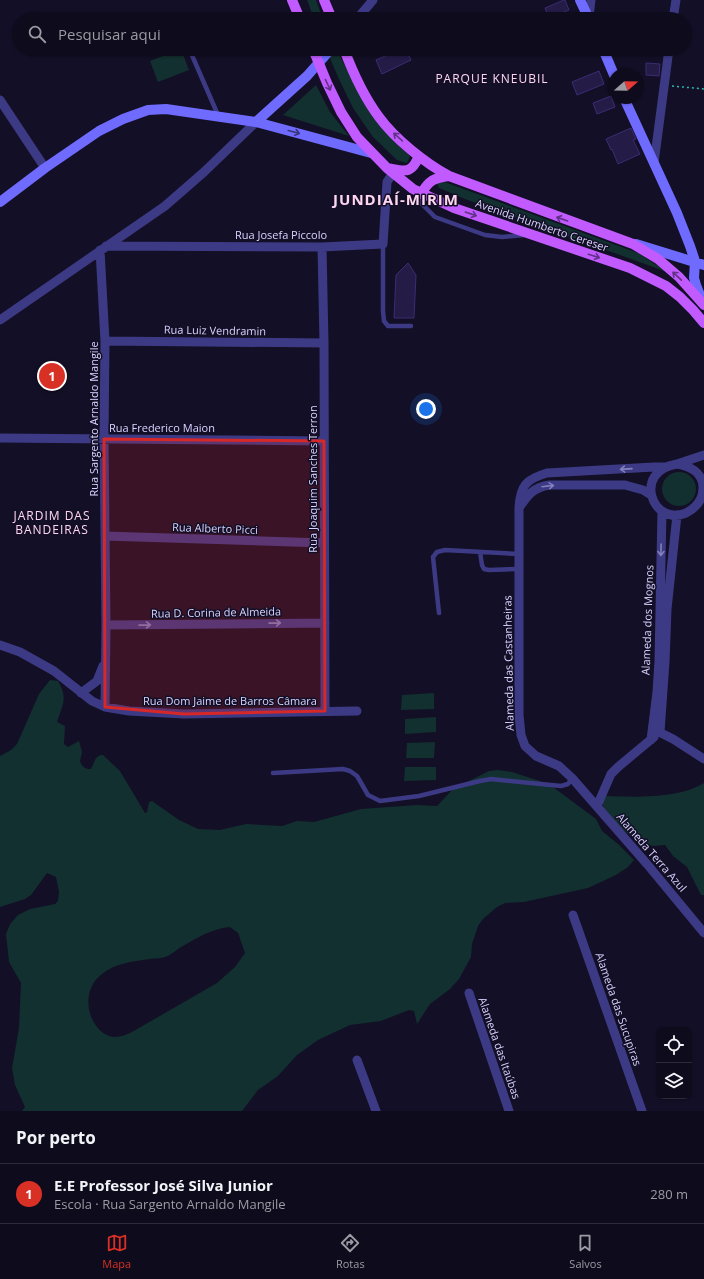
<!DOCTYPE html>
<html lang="pt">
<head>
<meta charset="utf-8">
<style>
	:root { --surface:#0e0b1c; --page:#171425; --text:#f1f3f6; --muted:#9b9ba3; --line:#2e2b3b; --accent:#d93025 }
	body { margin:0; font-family:"Open Sans",sans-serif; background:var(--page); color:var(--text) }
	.controls { position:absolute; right:12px; bottom:12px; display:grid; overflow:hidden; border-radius:8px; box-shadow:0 1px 3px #0004 }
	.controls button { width:36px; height:36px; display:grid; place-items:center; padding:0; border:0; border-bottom:1px solid var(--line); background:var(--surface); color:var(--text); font:20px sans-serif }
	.compass { position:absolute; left:608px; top:68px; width:36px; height:36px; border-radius:50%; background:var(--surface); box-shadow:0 1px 3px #0004; rotate:70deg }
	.you { position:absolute; left:426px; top:409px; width:14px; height:14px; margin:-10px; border:3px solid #fff; border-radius:50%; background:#1a73e8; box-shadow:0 0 0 6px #1a73e833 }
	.badge { display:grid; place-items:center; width:26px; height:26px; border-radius:50%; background:var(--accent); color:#fff; font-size:13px; font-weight:700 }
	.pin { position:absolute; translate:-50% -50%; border:2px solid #fff; box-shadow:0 1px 4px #0006 }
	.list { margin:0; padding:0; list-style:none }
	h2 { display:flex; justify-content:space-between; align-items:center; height:52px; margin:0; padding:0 16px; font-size:17px }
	h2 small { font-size:13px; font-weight:400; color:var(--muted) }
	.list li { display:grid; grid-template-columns:26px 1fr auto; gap:12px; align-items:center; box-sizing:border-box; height:60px; padding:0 16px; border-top:1px solid var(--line) }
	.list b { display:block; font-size:15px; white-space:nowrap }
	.list p { margin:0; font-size:13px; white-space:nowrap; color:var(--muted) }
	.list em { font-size:13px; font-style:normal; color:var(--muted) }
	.icon { flex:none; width:22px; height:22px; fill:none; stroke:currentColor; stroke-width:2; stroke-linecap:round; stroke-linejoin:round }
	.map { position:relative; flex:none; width:704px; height:1111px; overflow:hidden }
	.search { position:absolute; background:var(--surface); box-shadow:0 1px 3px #0004; left:12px; right:12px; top:12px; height:44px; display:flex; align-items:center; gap:10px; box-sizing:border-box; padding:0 14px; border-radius:22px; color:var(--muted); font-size:15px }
	.sheet { height:112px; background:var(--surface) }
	nav { display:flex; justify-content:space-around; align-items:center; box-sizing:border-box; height:56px; border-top:1px solid var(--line); background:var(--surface); font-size:11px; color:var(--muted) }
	nav a { display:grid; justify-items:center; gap:2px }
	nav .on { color:var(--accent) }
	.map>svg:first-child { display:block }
</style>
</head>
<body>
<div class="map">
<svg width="704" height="1111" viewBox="0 0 704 1111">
	<rect width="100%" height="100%" fill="#130f26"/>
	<path fill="#12302f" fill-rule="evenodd" d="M307,0H316L323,19H314Z
		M181,49L189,70L158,82L150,61Z
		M326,49H336L368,108L388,135L410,156L407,163L397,160L373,137L353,108L338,77Z
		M316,85L330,112L349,136L283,115Z
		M442,181L638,253L667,272L465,199L439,188L437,183Z
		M662 489a17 17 0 1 1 34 0a17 17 0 1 1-34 0Z
		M50,680L58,681C68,698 63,704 57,722L65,726L64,744L68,747L79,741L82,752L80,761C82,767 85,769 91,769L96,758L100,755H103L120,771L145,813L147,812L149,802L152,801L179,820L198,829L220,830L246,824L282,826L297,821L314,822L361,809L417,805L437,806L453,789L489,771L498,770L512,772L549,784L596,819L602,831L618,844L634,860L628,867L616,875L588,888L524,902L505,903L497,907L483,919L478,926L472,944L471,957L459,979L450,989L430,1004L417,1024L414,1011L409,1010L381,1021L350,1025L318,1040L297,1055L278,1076L258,1090L242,1111H22L25,1107L15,1085L12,1068L19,1028L21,983L9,962L6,934L10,924L18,915L30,909L55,904L58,901L59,892L56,877L47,873L31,895L25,899L0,907V756L11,750L17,744L39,694ZM230,927L238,933L245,953L235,967L217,983L132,1032C125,1035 117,1039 109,1036C89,1028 82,998 95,981C109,964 129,962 150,959C154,958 160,959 165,957C169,956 174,952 178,949C195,939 210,929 230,927Z
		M434,693V709L401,710L402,695Z
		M436,717V732L405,734V719Z
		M435,742L434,758H406L407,743Z
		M405,767H436V780L404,781Z
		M704,783V895H701L687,867L673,856L665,845L653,846L639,842L613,823L606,815L602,803L606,796C636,797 678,799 704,783Z"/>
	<path fill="#241b47" stroke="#3b2d73" d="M564,0H565L569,10L549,18L545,8Z
		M401,49H406L411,60L382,74L376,60Z
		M646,63L660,64L659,76L646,75Z
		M599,71L604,84L577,95L572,82Z
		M611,96L615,107L597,114L593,103Z
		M631,128L636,139L633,140L640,154L618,164L612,149L611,150L606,139Z
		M408,263L416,275L414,318H394L396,275Z"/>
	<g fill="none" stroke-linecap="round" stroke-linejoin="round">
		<path stroke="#2fb8b0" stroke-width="1.5" stroke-dasharray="2 3" stroke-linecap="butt" d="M672,86L704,89"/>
		<path stroke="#3d3a85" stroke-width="4.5" d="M191,53L218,115
			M415,192L422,204L435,217L485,235L502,237L524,235
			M383,244V311L384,321L388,326H411
			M480,552L482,565L484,569L489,570L519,569
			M439,613L433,557L437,552L445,550L519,554
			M273,773L343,769L350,771L357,776L368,795L380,801L419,796L480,781L491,779L561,786L568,784L572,778"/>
		<path stroke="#3d3a85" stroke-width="9" d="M589,17L591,0
			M357,19L373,0
			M673,19L676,0
			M0,100L45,168
			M654,163L669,49
			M106,246L322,247L383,244L387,182L393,173
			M322,247L324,343L325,711
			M100,250L105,341L104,439L106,625L105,707
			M0,320L165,206L204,172L256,122
			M105,341L324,343
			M0,438L324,441
			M677,464C689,466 702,472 703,486C703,490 703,494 701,498C698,505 692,510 686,513C652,527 632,471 677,464Z
			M677,464L704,455
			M665,467H654L547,473C526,479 520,486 519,508V715L521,735L525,746L536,756L559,766L572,778L647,864L704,933
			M519,508C528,495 532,488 549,485H625L643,490L651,495
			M105,536L324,543
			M106,625L325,623
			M0,645L20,652L54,671L92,701L105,707L129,711L184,714L357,711
			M81,693L97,681L103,666
			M655,730L673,739L704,759
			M660,732L665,662L667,609L677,515
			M651,740L657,692L659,661L662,511
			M597,806L611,774L618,767L654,737
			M573,915L642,1111
			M469,993L509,1111
			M357,1060L376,1111"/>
		<path stroke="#6f6bff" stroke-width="10" d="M580,0L589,19
			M603,49L614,75
			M624,98L677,213L690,246L695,261L694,278L696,285L703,303
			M256,122L307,76L331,49
			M0,202L45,168L99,131L123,119L148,110L166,109L256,122L371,153
			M636,244L704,265"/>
		<path stroke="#c25bff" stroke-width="10" d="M292,0L300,19
			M324,0L332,19
			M313,49L327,83L341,112L357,137L387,168L413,189L454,208L630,268L666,286L680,297L693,310L704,323
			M344,49C353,73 364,97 379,117C395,139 425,163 449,176L633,244L658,259L679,277L704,305
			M387,168C405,171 411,175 419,156
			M421,194C429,180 434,178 449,176"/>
	</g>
	<defs><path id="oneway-shaft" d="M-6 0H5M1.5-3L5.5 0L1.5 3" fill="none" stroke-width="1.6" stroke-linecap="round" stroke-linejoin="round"/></defs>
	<g stroke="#623188">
		<use href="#oneway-shaft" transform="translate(328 85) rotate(65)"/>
		<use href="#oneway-shaft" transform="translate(398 137) rotate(-138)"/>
		<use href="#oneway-shaft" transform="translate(471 214) rotate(19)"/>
		<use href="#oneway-shaft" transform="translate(562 219) rotate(-161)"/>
		<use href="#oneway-shaft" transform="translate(594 256) rotate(18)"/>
		<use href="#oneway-shaft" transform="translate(677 276) rotate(-137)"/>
	</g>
	<use stroke="#38347d" href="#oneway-shaft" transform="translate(294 132) rotate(15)"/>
	<g stroke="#837fbc">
		<use href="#oneway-shaft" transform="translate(626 469) rotate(176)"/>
		<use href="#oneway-shaft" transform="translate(548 486) rotate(-7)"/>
		<use href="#oneway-shaft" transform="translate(661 550) rotate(91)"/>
		<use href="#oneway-shaft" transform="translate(275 623) rotate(-1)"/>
		<use href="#oneway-shaft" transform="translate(145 625) rotate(-1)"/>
	</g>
	<path fill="#d62828" fill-opacity="0.2" stroke="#d62828" stroke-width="3" stroke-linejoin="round" d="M104,439L324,441L325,711L184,714L105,707Z"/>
	<g text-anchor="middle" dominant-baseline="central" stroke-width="3" stroke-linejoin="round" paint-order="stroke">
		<g font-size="11" fill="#d9d4ff" stroke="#130f26">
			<text transform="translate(542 225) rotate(19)">Avenida Humberto Cereser</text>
			<text x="281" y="234">Rua Josefa Piccolo</text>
			<text transform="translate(215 330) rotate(1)">Rua Luiz Vendramin</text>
			<text transform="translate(93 419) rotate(-90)">Rua Sargento Arnaldo Mangile</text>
			<text x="162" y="427">Rua Frederico Maion</text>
			<text transform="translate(312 479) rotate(-90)">Rua Joaquim Sanches Terron</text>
			<text transform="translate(215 528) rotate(2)">Rua Alberto Picci</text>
			<text transform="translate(216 612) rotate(-1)">Rua D. Corina de Almeida</text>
			<text transform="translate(647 620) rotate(-88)">Alameda dos Mognos</text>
			<text transform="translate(508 663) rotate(-91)">Alameda das Castanheiras</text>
			<text x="230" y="700">Rua Dom Jaime de Barros Câmara</text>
			<text transform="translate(652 852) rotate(49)">Alameda Terra Azul</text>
			<text transform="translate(619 1009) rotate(71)">Alameda das Sucupiras</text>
			<text transform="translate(500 1048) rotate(71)">Alameda das Itaúbas</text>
		</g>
		<g font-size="12" letter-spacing="1" fill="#ffd6f0" stroke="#130f26">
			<text x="492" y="78">PARQUE KNEUBIL</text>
			<text x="52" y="515">JARDIM DAS<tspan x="52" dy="14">BANDEIRAS</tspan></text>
		</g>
		<g font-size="15" font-weight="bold" letter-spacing="1" fill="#ffd6f0" stroke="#130f26">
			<text x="396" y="199">JUNDIAÍ-MIRIM</text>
		</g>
	</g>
</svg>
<div class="controls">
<button><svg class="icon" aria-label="locate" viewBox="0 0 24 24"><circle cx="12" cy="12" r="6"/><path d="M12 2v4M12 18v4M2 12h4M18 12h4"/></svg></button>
<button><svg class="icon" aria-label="layers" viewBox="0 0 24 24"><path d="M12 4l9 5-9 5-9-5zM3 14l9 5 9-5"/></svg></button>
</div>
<svg class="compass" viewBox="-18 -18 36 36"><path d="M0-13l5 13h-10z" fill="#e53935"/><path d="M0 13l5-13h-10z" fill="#9b9ba3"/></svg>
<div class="you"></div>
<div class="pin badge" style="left:52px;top:376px">1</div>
<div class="search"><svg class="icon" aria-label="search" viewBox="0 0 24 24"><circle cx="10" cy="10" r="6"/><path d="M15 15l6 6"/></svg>Pesquisar aqui</div>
</div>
<section class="sheet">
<h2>Por perto<small></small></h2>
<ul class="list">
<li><span class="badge">1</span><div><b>E.E Professor José Silva Junior</b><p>Escola · Rua Sargento Arnaldo Mangile</p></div><em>280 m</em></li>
</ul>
</section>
<nav>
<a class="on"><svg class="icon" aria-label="map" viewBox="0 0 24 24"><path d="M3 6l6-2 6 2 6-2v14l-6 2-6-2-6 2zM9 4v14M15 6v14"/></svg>Mapa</a>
<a><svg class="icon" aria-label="directions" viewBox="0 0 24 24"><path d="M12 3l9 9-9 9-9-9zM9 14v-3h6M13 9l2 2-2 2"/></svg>Rotas</a>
<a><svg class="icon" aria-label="saved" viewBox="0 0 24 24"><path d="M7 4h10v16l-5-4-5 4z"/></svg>Salvos</a>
</nav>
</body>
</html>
